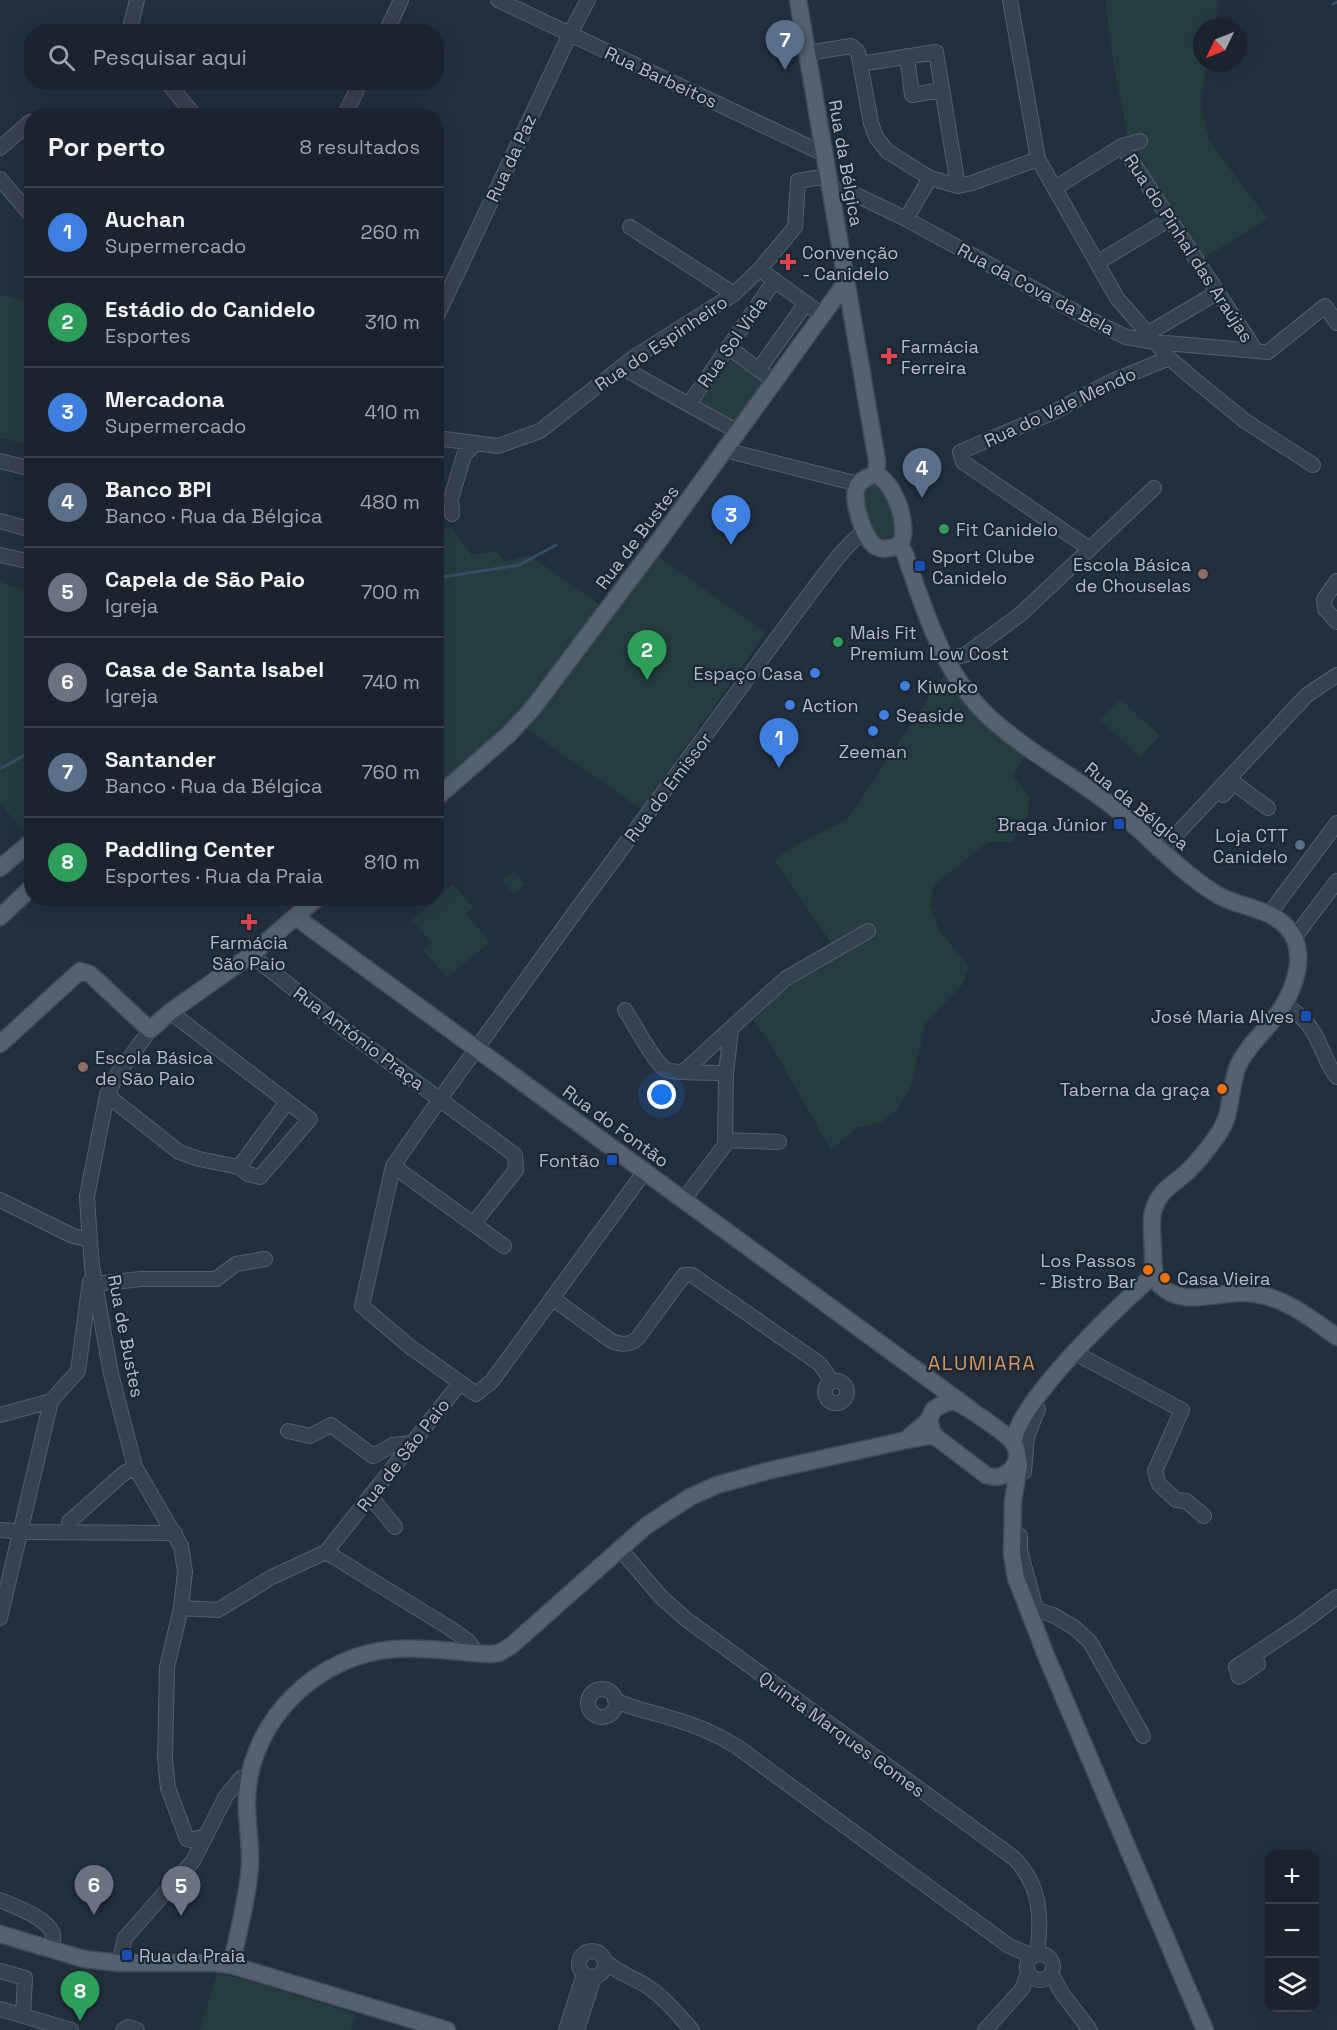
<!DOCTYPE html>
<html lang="pt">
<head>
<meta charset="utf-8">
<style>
	:root { --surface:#1b232e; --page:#242b36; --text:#f1f3f6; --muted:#a0a4aa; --line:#39404a; --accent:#8ab4f8 }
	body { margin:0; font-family:"Space Grotesk",sans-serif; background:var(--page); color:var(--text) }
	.controls { position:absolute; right:18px; bottom:18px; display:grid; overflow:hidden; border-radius:12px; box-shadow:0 6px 24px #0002 }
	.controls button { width:54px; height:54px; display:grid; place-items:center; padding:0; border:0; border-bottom:2px solid var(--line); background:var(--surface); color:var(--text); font:30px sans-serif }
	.compass { position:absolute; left:1193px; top:18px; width:54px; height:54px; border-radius:50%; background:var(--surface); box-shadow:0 6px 24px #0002; rotate:227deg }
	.you { position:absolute; left:662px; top:1095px; width:21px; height:21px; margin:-15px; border:4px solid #fff; border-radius:50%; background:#1a73e8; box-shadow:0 0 0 9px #1a73e833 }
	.badge { display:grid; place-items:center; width:39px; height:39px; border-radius:50%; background:var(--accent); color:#fff; font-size:20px; font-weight:700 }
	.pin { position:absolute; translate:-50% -50px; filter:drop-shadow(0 2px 3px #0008) }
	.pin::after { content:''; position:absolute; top:32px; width:21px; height:18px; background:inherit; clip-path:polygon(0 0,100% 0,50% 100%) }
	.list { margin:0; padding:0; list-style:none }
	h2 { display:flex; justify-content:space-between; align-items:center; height:78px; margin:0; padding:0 24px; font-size:26px }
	h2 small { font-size:20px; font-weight:400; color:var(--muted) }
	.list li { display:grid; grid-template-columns:39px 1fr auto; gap:18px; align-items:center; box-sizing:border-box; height:90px; padding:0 24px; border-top:2px solid var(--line) }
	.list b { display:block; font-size:22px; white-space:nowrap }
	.list p { margin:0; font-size:20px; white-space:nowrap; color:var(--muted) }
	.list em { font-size:20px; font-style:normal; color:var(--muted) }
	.icon { flex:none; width:33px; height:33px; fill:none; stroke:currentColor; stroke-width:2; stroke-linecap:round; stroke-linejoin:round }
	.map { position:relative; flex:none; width:1337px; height:2030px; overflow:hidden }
	.search { position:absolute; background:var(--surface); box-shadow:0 6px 24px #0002; left:24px; top:24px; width:420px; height:66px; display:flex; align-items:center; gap:15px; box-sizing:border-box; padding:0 21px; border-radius:24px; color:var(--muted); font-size:22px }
	.panel { position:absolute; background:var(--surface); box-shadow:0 6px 24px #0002; left:24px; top:108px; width:420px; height:798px; border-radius:24px }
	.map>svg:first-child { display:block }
</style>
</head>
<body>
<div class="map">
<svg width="1337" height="2030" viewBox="0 0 1337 2030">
	<rect width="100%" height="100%" fill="#242f3e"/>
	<path fill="#263c3f" d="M1105,0H1219L1214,27H1202V63H1207L1200,106L1210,142L1268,219L1199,261L1130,149L1114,66Z
		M0,295L31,302V445L0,438Z
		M732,359L764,382L735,422L700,402Z
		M875,483L886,491L897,526L894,534L891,537L881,539C869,532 853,486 875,483Z
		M451,527L471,554L496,552L505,562L529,555L602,606L520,724L437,793V530Z
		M656,555L766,633L641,809L525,728Z
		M0,582L31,592L32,832L26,834L0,804Z
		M944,675L968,703L1027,754L1013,776L1029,796L1028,816L1019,826L1013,842H988L934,885L930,905L939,930L969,966L962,985L925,1024L911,1086L896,1111L882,1122L856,1128L831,1150L769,1041L753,1020L780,994L838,953L774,860L796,845L848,819Z
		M1120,699L1160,736L1140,757L1100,720Z
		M514,871L525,884L514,894L502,881Z
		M453,884L473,907L466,914L490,942L447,978L423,950L432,943L412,920Z
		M217,1974L242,1979L356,2014L351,2030H200Z"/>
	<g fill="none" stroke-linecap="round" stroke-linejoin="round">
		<path stroke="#394c67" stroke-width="3" d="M1333,4L1337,2
			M436,578L519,565L556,545
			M0,769L32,751"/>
		<g stroke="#565f6c" stroke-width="16">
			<path id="minor" d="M498,0L824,154
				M1010,0L1038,159L1117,298L1169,358L1196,381L1245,421L1313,465
				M129,32L137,0
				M386,32L401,0
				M808,53L851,46L858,52L871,123L876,137L887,151L930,178L958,186L972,183L1038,159
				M907,56L912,95L942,90
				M860,64L936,52L958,186
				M167,82L195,116
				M344,116L361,82
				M1122,146L1256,351
				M0,148L30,122
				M0,179L32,216
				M1055,188L1122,146L1140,141
				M831,192L846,190L906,219L1087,318L1126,337L1155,342L1268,352L1325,306L1337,323
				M906,219L930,178
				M630,227L734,294
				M1097,263L1170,219
				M767,275L821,314
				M436,318L570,34L588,0
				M1147,334L1218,292
				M728,347L774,381
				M621,367L738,432
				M759,369L806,303
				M689,404L775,280
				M436,438L498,446L540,431L633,358L734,294L760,269L795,227L798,181L828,176
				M725,450L858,484
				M0,461L32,469
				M452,514L451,499L464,455L475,444
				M0,521L32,530
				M1090,549L963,462L960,452L1054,412L1108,383L1169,358
				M0,555L32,562
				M1337,581L1324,599L1325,609L1337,622
				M947,659L965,655L1021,614L1154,488
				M1223,795L1234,783L1268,808
				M1161,851L1307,695L1337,675
				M1270,913L1337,823
				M1294,938L1337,881
				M251,955L351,1034L515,1155L516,1170L474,1223
				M1284,1004C1294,1011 1306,1019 1312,1030C1322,1045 1325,1063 1337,1077
				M625,1010C634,1023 653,1061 665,1069C673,1074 715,1072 726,1073
				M170,1012L310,1119L260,1177L248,1174L239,1167L287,1102
				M150,1030L117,1075L107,1095L87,1196L88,1214L92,1267L111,1374L135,1467L181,1546L185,1572L181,1608L167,1667L165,1759L168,1788L187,1839L190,1840L206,1836
				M683,1072L785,979L868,931
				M107,1095L179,1152L199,1159L239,1167
				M725,1140L779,1142
				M393,1166L504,1246
				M645,1171L492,1381L476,1394L409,1346L362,1306L393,1166L440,1099L578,908L814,588C830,568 844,546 865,531
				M684,1199L725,1145L726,1073L731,1030
				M0,1200L73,1236L90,1240
				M95,1284L141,1279H216L236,1264L265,1259
				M552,1298L610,1340C620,1345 628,1346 637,1339L684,1275H692L820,1364L832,1382
				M1073,1352L1182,1410L1155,1471L1159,1484L1176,1500L1186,1501L1204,1516
				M825 1392a11 11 0 1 1 22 0a11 11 0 1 1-22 0Z
				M0,1415L51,1401L78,1371L90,1281
				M288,1431L310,1436L331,1425L373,1456L393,1445L412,1443
				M1024,1472L1027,1437L1038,1409
				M370,1496L395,1527
				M69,1522L123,1474L135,1467
				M0,1530L29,1532L175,1533
				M1020,1536V1550L1036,1610
				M621,1550L661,1597L687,1620L1014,1858C1041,1886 1042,1917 1037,1954
				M326,1552L451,1629L468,1641L477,1653
				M1028,1607L1053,1615L1075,1628L1090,1642L1143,1736
				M181,1608L218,1610L272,1577L326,1552L460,1383
				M0,1618L51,1401
				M1255,1654L1258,1664L1239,1677L1236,1667L1302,1623L1337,1597
				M588 1703a14 14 0 1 1 28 0a14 14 0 1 1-28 0Z
				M615,1700C635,1710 653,1712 674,1719C696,1725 716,1734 736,1746L1009,1946L1032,1956
				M0,1900C14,1906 49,1918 53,1935C54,1939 51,1945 51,1949
				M579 1964a13 13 0 1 1 26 0a13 13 0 1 1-26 0Z
				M1027 1967a13 13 0 1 1 26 0a13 13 0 1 1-26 0Z
				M606,1962C619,1974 636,1978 651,1989C667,2000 679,2016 692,2030
				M119,1963L125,1938L193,1861L226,1796L241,1778L250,1777
				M0,1971L25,1978L23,2016
				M1052,1975L1061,1992L1090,2030
				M0,2009L71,2030
				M123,2030L128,2027L137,2030
				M566,2030L584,1974
				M577,2030L594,1977
				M985,2030L1022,1989L1028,1973"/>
		</g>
		<g stroke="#414a57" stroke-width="19">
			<path id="major" d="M798,0L877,461L876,474
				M876,474C895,483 910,527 900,545C893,547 884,551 877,547C864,541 851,499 857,487C861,479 868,477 876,474Z
				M900,545L905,554C925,611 943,674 989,717C1025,750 1068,773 1107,802C1143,830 1174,867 1213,892C1240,911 1280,905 1295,940C1305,966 1290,999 1273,1020C1261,1035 1246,1048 1238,1066C1229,1087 1233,1113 1219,1133C1210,1146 1198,1162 1186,1173C1172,1185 1158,1192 1153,1212C1150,1224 1153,1239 1153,1252C1153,1263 1153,1277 1160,1285C1178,1304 1204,1296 1227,1294C1241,1292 1258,1293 1272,1298C1296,1306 1317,1323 1337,1337
				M436,798L509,734L533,708L655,546L847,281
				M0,868L32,841
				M298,915L304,923L970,1409
				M0,917L32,887
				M0,1044L80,971L90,974L150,1030L170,1012L251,955L317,898
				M907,1439L929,1420L933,1410C939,1406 946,1401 954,1402C964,1404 1010,1436 1014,1444C1025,1463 1005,1483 986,1475L936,1437L932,1432L929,1420
				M1014,1444C1012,1407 1124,1300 1155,1274
				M1017,1454L1019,1465L1013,1501L1012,1554L1016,1578L1047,1658L1205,2030
				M0,1934L84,1959L119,1963H216L231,1965L447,2030
				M231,1965C238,1936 248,1895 250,1866C251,1843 246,1820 247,1798C250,1719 319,1654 395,1649C426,1646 459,1653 491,1654L499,1653L511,1646L646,1526L690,1497L717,1485L771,1470L902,1441L929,1436L936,1437"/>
		</g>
		<use href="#minor" stroke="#38414e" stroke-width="14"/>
		<use href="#major" stroke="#56606e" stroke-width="16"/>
	</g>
	<g fill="#e0444e" stroke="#1d2633" stroke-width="2">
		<path d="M785 253h6v6h6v6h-6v6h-6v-6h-6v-6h6z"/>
		<path d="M886 347h6v6h6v6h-6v6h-6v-6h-6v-6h6z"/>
		<path d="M246 913h6v6h6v6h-6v6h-6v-6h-6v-6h6z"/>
	</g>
	<g fill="#2e9e5b" stroke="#1d2633" stroke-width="2">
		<circle cx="944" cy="529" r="6"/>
		<circle cx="838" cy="642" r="6"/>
	</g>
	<g fill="#1a4fb4" stroke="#1d2633" stroke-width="2">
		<rect x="914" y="560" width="12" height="12" rx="3"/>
		<rect x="1113" y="818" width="12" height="12" rx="3"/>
		<rect x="1300" y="1010" width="12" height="12" rx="3"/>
		<rect x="606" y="1154" width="12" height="12" rx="3"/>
		<rect x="121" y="1949" width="12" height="12" rx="3"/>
	</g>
	<g fill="#8d6e63" stroke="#1d2633" stroke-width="2">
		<circle cx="1203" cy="574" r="6"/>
		<circle cx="83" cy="1067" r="6"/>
	</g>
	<g fill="#3f7fe0" stroke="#1d2633" stroke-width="2">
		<circle cx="815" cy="673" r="6"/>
		<circle cx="905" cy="686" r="6"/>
		<circle cx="790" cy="705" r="6"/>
		<circle cx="884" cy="715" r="6"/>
		<circle cx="873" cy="731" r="6"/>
	</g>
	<circle fill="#5c6f8a" stroke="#1d2633" stroke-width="2" cx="1300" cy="845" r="6"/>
	<g fill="#e8710a" stroke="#1d2633" stroke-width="2">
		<circle cx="1222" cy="1089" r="6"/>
		<circle cx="1148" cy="1270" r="6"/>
		<circle cx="1165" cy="1278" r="6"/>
	</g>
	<g text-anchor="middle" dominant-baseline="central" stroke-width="4.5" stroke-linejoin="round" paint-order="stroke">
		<g font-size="18" fill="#b4bcc9" stroke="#1d2633">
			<text transform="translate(661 77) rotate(25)">Rua Barbeitos</text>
			<text transform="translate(511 158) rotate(-65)">Rua da Paz</text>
			<text transform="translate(846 163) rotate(80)">Rua da Bélgica</text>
			<text transform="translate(1189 248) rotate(57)">Rua do Pinhal das Araújas</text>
			<text transform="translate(1036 289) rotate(28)">Rua da Cova da Bela</text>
			<text transform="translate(732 342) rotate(-55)">Rua Sol Vida</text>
			<text transform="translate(661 343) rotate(-34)">Rua do Espinheiro</text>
			<text transform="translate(1060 407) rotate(-25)">Rua do Vale Mendo</text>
			<text transform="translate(637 537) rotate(-53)">Rua de Bustes</text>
			<text transform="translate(668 787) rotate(-53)">Rua do Emissor</text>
			<text transform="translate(1137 806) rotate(39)">Rua da Bélgica</text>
			<text transform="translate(359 1038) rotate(37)">Rua António Praça</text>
			<text transform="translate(616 1126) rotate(36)">Rua do Fontão</text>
			<text transform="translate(126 1336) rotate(79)">Rua de Bustes</text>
			<text transform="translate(403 1455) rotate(-52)">Rua de São Paio</text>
			<text transform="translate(842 1734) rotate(36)">Quinta Marques Gomes</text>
		</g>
		<g font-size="18" fill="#b4bcc9" stroke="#1d2633" text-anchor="start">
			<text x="802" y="252">Convenção<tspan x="802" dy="21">- Canidelo</tspan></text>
			<text x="901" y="346">Farmácia<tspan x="901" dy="21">Ferreira</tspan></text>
			<text x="956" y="529">Fit Canidelo</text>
			<text x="932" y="556">Sport Clube<tspan x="932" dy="21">Canidelo</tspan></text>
			<text x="1191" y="564" text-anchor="end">Escola Básica<tspan x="1191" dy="21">de Chouselas</tspan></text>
			<text x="850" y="632">Mais Fit<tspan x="850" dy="21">Premium Low Cost</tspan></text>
			<text x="803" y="673" text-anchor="end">Espaço Casa</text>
			<text x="917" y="686">Kiwoko</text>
			<text x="802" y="705">Action</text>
			<text x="896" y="715">Seaside</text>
			<text x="873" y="751" text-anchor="middle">Zeeman</text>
			<text x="1107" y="824" text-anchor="end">Braga Júnior</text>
			<text x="1288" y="835" text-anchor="end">Loja CTT<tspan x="1288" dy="21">Canidelo</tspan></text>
			<text x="249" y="942" text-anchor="middle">Farmácia<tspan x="249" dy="21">São Paio</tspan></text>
			<text x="1294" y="1016" text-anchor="end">José Maria Alves</text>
			<text x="95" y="1057">Escola Básica<tspan x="95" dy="21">de São Paio</tspan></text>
			<text x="1210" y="1089" text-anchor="end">Taberna da graça</text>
			<text x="600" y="1160" text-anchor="end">Fontão</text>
			<text x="1136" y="1260" text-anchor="end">Los Passos<tspan x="1136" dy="21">- Bistro Bar</tspan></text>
			<text x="1177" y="1278">Casa Vieira</text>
			<text x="139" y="1955">Rua da Praia</text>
		</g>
		<g font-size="20" letter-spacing="1.5" fill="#d59563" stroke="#1d2633">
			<text x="982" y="1363">ALUMIARA</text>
		</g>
	</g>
</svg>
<div class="controls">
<button>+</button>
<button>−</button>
<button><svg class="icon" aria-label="layers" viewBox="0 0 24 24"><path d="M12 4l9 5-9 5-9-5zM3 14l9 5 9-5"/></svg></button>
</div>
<svg class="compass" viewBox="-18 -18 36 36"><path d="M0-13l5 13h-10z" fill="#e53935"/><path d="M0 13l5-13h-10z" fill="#a0a4aa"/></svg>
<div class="you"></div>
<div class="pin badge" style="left:779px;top:768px;background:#3f7fe0">1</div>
<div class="pin badge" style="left:647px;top:680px;background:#2e9e5b">2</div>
<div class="pin badge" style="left:731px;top:545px;background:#3f7fe0">3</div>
<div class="pin badge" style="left:922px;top:498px;background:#5c6f8a">4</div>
<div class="pin badge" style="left:181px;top:1916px;background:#6b7280">5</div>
<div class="pin badge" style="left:94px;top:1915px;background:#6b7280">6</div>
<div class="pin badge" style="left:785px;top:70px;background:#5c6f8a">7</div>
<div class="pin badge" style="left:80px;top:2021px;background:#2e9e5b">8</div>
<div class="search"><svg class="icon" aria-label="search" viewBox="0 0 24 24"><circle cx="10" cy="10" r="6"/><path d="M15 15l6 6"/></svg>Pesquisar aqui</div>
<section class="panel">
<h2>Por perto<small>8 resultados</small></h2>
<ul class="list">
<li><span class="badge" style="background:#3f7fe0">1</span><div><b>Auchan</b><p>Supermercado</p></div><em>260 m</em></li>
<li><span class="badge" style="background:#2e9e5b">2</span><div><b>Estádio do Canidelo</b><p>Esportes</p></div><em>310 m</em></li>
<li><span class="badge" style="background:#3f7fe0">3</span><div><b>Mercadona</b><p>Supermercado</p></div><em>410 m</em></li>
<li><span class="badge" style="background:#5c6f8a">4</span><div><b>Banco BPI</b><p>Banco · Rua da Bélgica</p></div><em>480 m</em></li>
<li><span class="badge" style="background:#6b7280">5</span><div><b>Capela de São Paio</b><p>Igreja</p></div><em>700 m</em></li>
<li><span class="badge" style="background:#6b7280">6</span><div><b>Casa de Santa Isabel</b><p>Igreja</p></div><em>740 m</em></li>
<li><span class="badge" style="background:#5c6f8a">7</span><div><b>Santander</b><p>Banco · Rua da Bélgica</p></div><em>760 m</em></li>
<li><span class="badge" style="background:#2e9e5b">8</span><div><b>Paddling Center</b><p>Esportes · Rua da Praia</p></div><em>810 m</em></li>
</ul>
</section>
</div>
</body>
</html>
